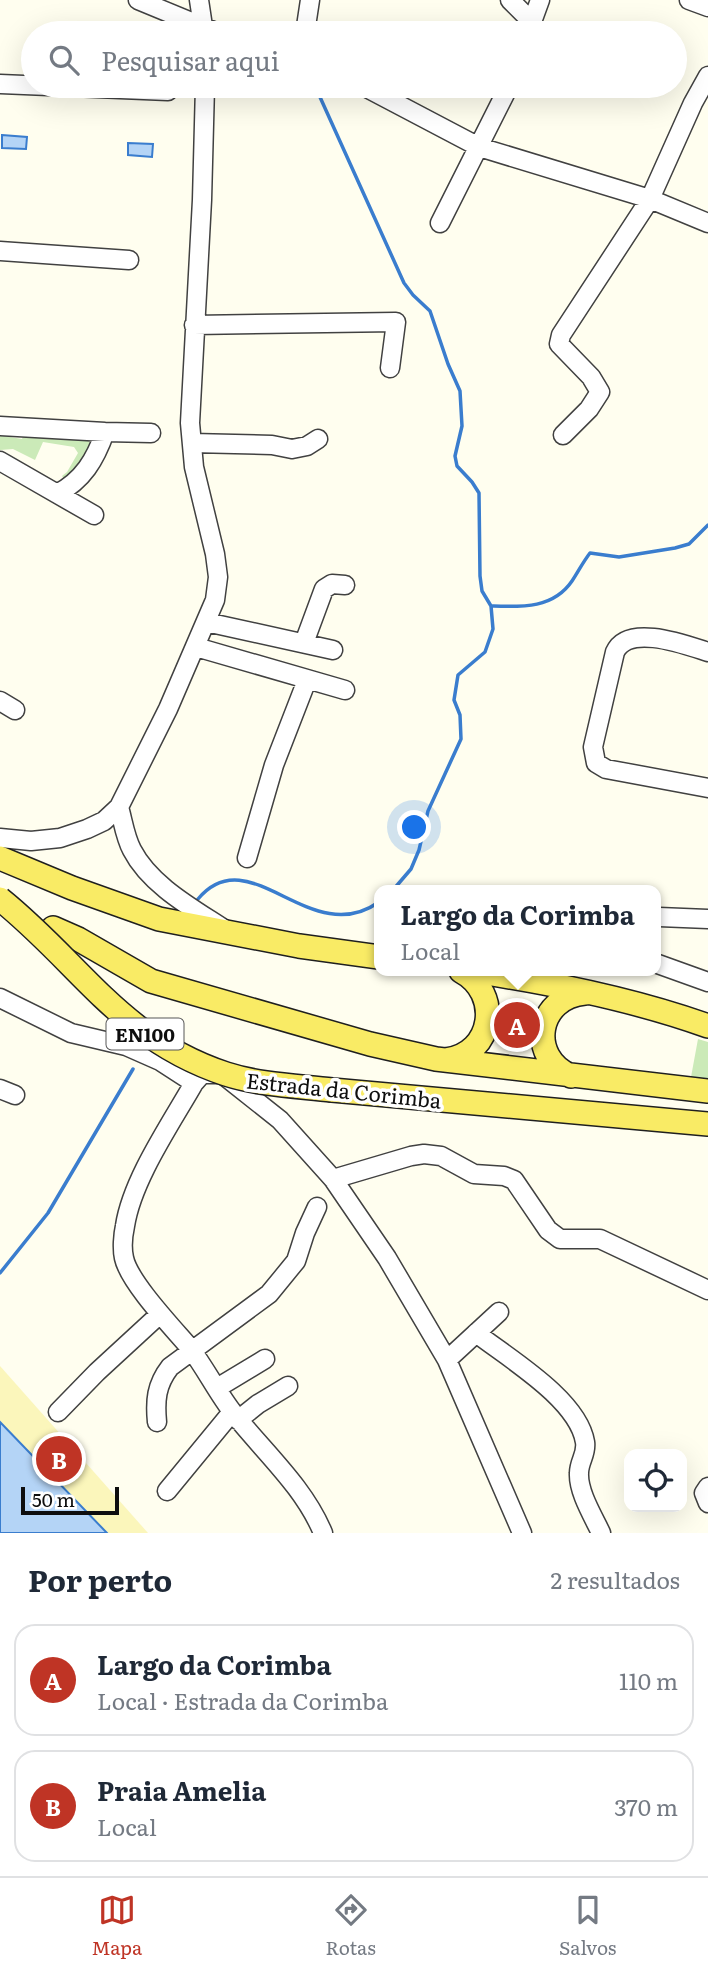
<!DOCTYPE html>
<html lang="pt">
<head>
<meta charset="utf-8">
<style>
	:root { --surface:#fff; --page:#f2f2f3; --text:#1f2937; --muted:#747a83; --line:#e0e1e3; --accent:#bf3425 }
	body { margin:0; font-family:Literata,serif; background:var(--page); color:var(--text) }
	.controls { position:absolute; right:21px; bottom:21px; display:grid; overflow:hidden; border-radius:14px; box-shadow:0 7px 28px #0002 }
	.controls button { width:63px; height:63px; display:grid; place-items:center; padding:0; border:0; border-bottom:2px solid var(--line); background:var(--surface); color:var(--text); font:35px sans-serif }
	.scale { position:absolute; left:21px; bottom:18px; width:98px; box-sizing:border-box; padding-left:7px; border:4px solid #0e0e0e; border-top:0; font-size:19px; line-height:24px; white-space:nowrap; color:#0e0e0e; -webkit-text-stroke:5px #fff; paint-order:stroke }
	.you { position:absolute; left:415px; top:828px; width:24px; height:24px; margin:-18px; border:5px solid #fff; border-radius:50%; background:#1a73e8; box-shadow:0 0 0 10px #1a73e833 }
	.badge { display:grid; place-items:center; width:46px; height:46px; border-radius:50%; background:var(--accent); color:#fff; font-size:23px; font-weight:700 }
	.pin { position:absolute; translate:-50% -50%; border:4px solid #fff; box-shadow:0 2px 7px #0006 }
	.popup { position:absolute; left:374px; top:885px; width:287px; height:91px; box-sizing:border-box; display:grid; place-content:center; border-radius:14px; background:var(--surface); filter:drop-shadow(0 2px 5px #0005); font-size:23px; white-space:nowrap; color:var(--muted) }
	.popup b { font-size:26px; color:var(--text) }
	.popup::after { content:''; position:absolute; left:50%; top:100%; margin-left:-14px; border:14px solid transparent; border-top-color:var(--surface) }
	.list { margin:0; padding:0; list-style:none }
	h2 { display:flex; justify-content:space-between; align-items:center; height:91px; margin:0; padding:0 28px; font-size:30px }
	h2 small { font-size:23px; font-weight:400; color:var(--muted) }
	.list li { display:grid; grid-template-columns:46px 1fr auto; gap:21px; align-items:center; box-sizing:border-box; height:112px; margin:0 14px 14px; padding:0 14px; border:2px solid var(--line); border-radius:21px }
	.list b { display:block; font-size:26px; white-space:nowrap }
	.list p { margin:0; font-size:23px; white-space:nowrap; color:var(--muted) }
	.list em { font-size:23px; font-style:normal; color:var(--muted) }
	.icon { flex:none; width:38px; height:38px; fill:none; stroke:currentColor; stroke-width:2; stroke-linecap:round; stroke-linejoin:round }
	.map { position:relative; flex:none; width:708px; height:1533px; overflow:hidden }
	.search { position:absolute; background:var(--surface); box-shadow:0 7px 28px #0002; left:21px; right:21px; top:21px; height:77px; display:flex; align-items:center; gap:18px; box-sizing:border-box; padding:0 24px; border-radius:38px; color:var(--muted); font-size:26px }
	.sheet { height:343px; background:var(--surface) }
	nav { display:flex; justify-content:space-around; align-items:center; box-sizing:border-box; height:98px; border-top:2px solid var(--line); background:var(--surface); font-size:19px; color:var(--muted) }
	nav a { display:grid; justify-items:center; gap:4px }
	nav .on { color:var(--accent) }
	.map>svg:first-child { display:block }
</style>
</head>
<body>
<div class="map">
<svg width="708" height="1533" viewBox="0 0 708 1533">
	<rect width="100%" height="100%" fill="#fffeef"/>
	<path fill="#cbeab8" d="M0,432L10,437L22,439L24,434L86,437L92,445L77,472L64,479L62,476L67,472L78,453L74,447L43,442L35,460L13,449L0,450Z
		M698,1039L708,1042V1080L691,1077Z"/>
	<path fill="#fbf6bb" d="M0,1366L148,1533H107L0,1422Z"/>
	<path fill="#b4d4f6" stroke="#3a7dce" stroke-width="2" d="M2,135L27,137L26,149L2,148Z
		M128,143L153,144L152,157L128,155Z
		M0,1422L107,1533H0Z"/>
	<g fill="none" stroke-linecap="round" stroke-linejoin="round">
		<path stroke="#3a7dce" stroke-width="3.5" d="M315,86L404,283L413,295L430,311L448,364L460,391L462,426L455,456L457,466L472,482L479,493L480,576L482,591L491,606L493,629L485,652L458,675L454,700L460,715L461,739L428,811L419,850L411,869L393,890
			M491,606C521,607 553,609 572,581C578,572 583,562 590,553L619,557L675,548L689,544L708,525
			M198,899C250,837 310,951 379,902
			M0,1273L48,1213L133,1069"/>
		<g stroke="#414141" stroke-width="21">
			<path id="minor" d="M138,0L218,33
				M199,0L204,33
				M510,0L532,22
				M689,0L708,7
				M305,33L310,0
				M528,33L540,0
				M0,84L168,91
				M363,86L479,147L650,199L708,223
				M440,223L509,86
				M0,251L129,260
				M194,325L396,322L390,368
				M0,426L105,432L151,433
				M563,435L589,409L600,392L591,377L559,344L561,335L650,199L693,103L708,76
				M192,443L272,445L292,449L307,446L318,439
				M0,461L94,515
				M57,494C83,480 95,460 105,432
				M206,622L333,650
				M304,643L324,589L332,584L345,585
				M196,647L345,690
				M708,652C686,645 628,623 615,652L593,747L596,763L606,769L708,788
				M0,701L15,710
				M119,807C123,821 125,837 132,850C150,885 192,908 224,929
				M0,838L31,841L60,838L87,829L104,821L119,807L168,709L215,600L218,577L215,554L194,467L190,423L202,200L205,86
				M247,858L274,765L307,680
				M659,917L708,919
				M655,963L708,982
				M0,998L71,1033L126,1046L160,1061L194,1083
				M0,1089L15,1095
				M333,1179L411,1156L424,1154L441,1156L474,1174L504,1176L514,1180L548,1230L560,1239H600L708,1290
				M476,1333C508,1358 578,1399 585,1442C587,1454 579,1461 579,1473C578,1492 593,1516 601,1533
				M447,1360L499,1312
				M217,1388L265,1359
				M58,1412L97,1372L160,1314
				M238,1420L258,1404L288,1386
				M157,1422C155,1401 156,1385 170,1367L269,1294L296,1261L305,1233L317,1207
				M708,1487L704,1493L708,1503
				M167,1491L232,1412
				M323,1533C304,1487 265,1453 234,1414C218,1394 206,1369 190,1348C173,1328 129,1282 124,1258C122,1249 123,1235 125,1226C132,1180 170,1125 194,1083L202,1074H222L280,1120L333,1179L387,1258L447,1360L522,1533"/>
		</g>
		<g stroke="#1f1f1f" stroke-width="26">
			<path id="major" d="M0,858L72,888L159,919L299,946L379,957
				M53,928L78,939L151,981L370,1044L436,1059L708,1091
				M473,971C552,983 633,999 708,1026
				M446,1060C494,1054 502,993 461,971
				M571,1076C527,1057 537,997 585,993
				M332,1090L708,1124"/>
		</g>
		<use href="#minor" stroke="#fff" stroke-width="18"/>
		<use href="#major" stroke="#f9eb65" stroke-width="23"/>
		<g stroke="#1f1f1f" stroke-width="26" stroke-linecap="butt">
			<path id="major-bridge" d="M0,899C81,964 120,1039 226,1074C260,1085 297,1086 332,1090"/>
		</g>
		<use href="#major-bridge" stroke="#f9eb65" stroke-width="23"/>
	</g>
	<g text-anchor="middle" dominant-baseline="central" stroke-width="7" stroke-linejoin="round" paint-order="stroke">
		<rect fill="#fff" stroke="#565656" stroke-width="2" x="106.5" y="1018.5" width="77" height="31" rx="5"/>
		<g font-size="19" font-weight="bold" fill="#0e0e0e">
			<text x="145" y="1034">EN100</text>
		</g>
		<g font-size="21" fill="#0e0e0e" stroke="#fff">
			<text transform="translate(344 1089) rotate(6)">Estrada da Corimba</text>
		</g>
	</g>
</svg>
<div class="controls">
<button><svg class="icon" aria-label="locate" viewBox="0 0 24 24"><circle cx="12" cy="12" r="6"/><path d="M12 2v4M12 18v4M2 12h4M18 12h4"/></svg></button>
</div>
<div class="scale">50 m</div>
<div class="you"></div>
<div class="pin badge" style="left:517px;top:1025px">A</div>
<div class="popup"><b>Largo da Corimba</b>Local</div>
<div class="pin badge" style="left:59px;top:1459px">B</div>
<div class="search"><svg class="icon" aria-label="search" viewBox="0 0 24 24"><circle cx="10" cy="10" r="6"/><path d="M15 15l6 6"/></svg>Pesquisar aqui</div>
</div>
<section class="sheet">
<h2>Por perto<small>2 resultados</small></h2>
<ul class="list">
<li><span class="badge">A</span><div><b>Largo da Corimba</b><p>Local · Estrada da Corimba</p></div><em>110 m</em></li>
<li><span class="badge">B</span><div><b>Praia Amelia</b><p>Local</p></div><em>370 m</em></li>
</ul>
</section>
<nav>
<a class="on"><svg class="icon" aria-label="map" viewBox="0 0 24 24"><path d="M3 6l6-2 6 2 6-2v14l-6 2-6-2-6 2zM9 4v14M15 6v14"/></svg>Mapa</a>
<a><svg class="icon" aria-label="directions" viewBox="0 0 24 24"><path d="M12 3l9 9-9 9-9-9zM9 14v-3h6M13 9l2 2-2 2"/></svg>Rotas</a>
<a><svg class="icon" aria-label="saved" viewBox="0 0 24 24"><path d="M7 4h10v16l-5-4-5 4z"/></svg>Salvos</a>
</nav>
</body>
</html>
